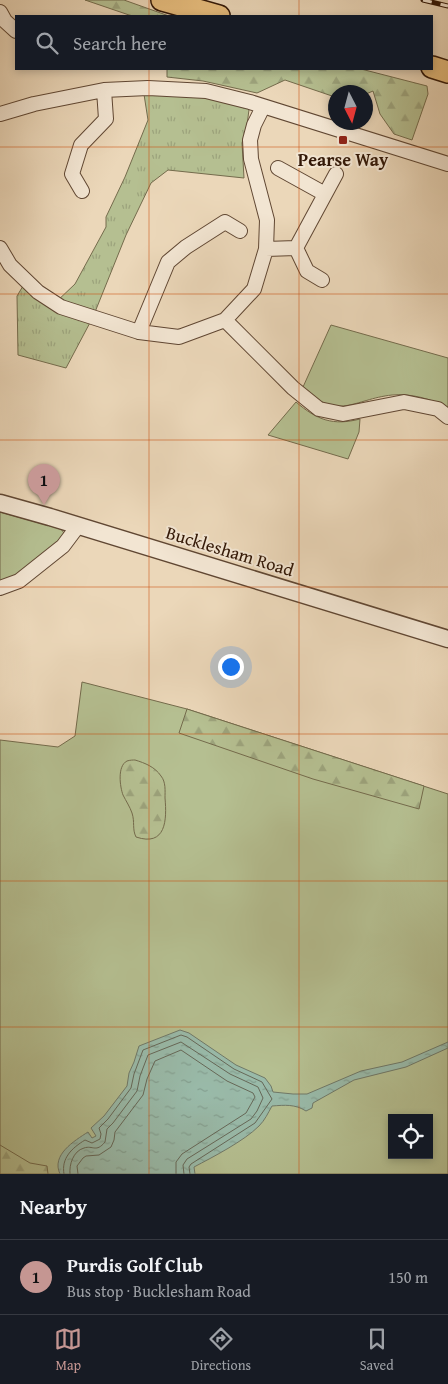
<!DOCTYPE html>
<html lang="en">
<head>
<meta charset="utf-8">
<style>
	:root { --surface:#171b24; --page:#242831; --text:#f1f3f6; --muted:#9ea1a6; --line:#363941; --accent:#c59692 }
	body { margin:0; font-family:"Gentium Book Plus",serif; background:var(--page); color:var(--text) }
	.controls { position:absolute; right:15px; bottom:15px; display:grid; overflow:hidden; border-radius:0px; box-shadow:0 2px 8px #0003 }
	.controls button { width:45px; height:45px; display:grid; place-items:center; padding:0; border:0; border-bottom:1px solid var(--line); background:var(--surface); color:var(--text); font:25px sans-serif }
	.compass { position:absolute; left:328px; top:85px; width:45px; height:45px; border-radius:50%; background:var(--surface); box-shadow:0 2px 8px #0003; rotate:174deg }
	.you { position:absolute; left:230px; top:666px; width:18px; height:18px; margin:-12px; border:4px solid #fff; border-radius:50%; background:#1a73e8; box-shadow:0 0 0 8px #1a73e833 }
	.badge { display:grid; place-items:center; width:32px; height:32px; border-radius:50%; background:var(--accent); color:#111; font-size:16px; font-weight:700 }
	.pin { position:absolute; translate:-50% -41px; filter:drop-shadow(0 1px 2px #0008) }
	.pin::after { content:''; position:absolute; top:26px; width:18px; height:15px; background:inherit; clip-path:polygon(0 0,100% 0,50% 100%) }
	.list { margin:0; padding:0; list-style:none }
	h2 { display:flex; justify-content:space-between; align-items:center; height:65px; margin:0; padding:0 20px; font-size:21px }
	h2 small { font-size:16px; font-weight:400; color:var(--muted) }
	.list li { display:grid; grid-template-columns:32px 1fr auto; gap:15px; align-items:center; box-sizing:border-box; height:75px; padding:0 20px; border-top:1px solid var(--line) }
	.list b { display:block; font-size:19px; white-space:nowrap }
	.list p { margin:0; font-size:16px; white-space:nowrap; color:var(--muted) }
	.list em { font-size:16px; font-style:normal; color:var(--muted) }
	.icon { flex:none; width:28px; height:28px; fill:none; stroke:currentColor; stroke-width:2; stroke-linecap:round; stroke-linejoin:round }
	.map { position:relative; flex:none; width:448px; height:1174px; overflow:hidden }
	.search { position:absolute; background:var(--surface); box-shadow:0 2px 8px #0003; left:15px; right:15px; top:15px; height:55px; display:flex; align-items:center; gap:12px; box-sizing:border-box; padding:0 18px; border-radius:0px; color:var(--muted); font-size:19px }
	.sheet { height:140px; background:var(--surface) }
	nav { display:flex; justify-content:space-around; align-items:center; box-sizing:border-box; height:70px; border-top:1px solid var(--line); background:var(--surface); font-size:14px; color:var(--muted) }
	nav a { display:grid; justify-items:center; gap:2px }
	nav .on { color:var(--accent) }
	.map>svg:first-child { display:block }
</style>
</head>
<body>
<div class="map">
<svg width="448" height="1174" viewBox="0 0 448 1174">
	<defs>
		<pattern id="forest-firs" width="22" height="20" patternUnits="userSpaceOnUse" patternTransform="scale(1.25)"><rect width="22" height="20" fill="#b5bf91"/><path d="M5 1l3.5 6h-7zM16 11l3.5 6h-7z" fill="#9ca37c"/></pattern>
		<pattern id="park-tufts" width="24" height="20" patternUnits="userSpaceOnUse" patternTransform="scale(1.25)"><rect width="24" height="20" fill="#b5bf91"/><path d="M3 7l-1-3M5 7V3M7 7l1-3M15 17l-1-3M17 17v-4M19 17l1-3" fill="none" stroke="#9ca37c"/></pattern>
		<pattern id="water-ripples" width="26" height="14" patternUnits="userSpaceOnUse" patternTransform="scale(1.25)"><rect width="26" height="14" fill="#99baa9"/><path d="M2 4q2-2 4 0t4 0M15 11q2-2 4 0t4 0" fill="none" stroke="#849f90"/></pattern>
	</defs>
	<rect width="100%" height="100%" fill="#ebd7b9"/>
	<filter id="stains"><feTurbulence type="fractalNoise" baseFrequency=".004" numOctaves="4"/><feColorMatrix values="0 0 0 0 .2 0 0 0 0 .09 0 0 0 0 .02 0 0 0 .5 -.17"/></filter>
	<radialGradient id="worn" r=".72"><stop offset=".6" stop-color="#630" stop-opacity="0"/><stop offset="1" stop-color="#630" stop-opacity=".3"/></radialGradient>
	<path fill="#b5bf91" stroke="#746b4c" fill-rule="evenodd" d="M331,325L448,358V408C432,399 410,393 392,395C354,399 337,422 303,387Z
		M296,402C317,420 333,426 360,419L359,432L348,459L268,435Z
		M0,512L61,529L64,533V537L12,579L0,582Z
		M82,682L187,709L448,794V1174H0V740L58,747L75,736ZM392,1118H429V1155H392Z"/>
	<path fill="url(#forest-firs)" stroke="#746b4c" d="M85,0H124L169,16H132Z
		M167,69H361L427,86L428,94L412,140L394,134L380,114L373,91L366,94V92H336L335,97L285,80L257,93L203,81L167,77Z
		M187,709L424,786L419,809L313,779L179,733Z
		M135,760C145,763 155,767 161,776C166,782 165,791 165,798C167,820 166,847 136,837C132,829 135,822 132,813C130,807 126,801 123,795C120,787 117,766 127,761C130,760 133,760 135,760Z
		M0,1145L30,1163L47,1166L48,1174H0Z"/>
	<path fill="url(#park-tufts)" stroke="#746b4c" d="M143,88L250,102L247,125L242,143L244,178L168,170L151,183L126,235L93,317L66,368L18,355L17,296L26,281L55,303L75,284L106,227V217L125,177L148,120Z"/>
	<path fill="url(#water-ripples)" stroke="#707968" d="M180,1030L189,1033L236,1065L265,1078L271,1086L273,1092L293,1094H307L361,1071L402,1062L448,1042V1048L406,1067L354,1080L313,1103L312,1108L306,1111C295,1104 285,1105 272,1106C268,1113 265,1120 259,1126C244,1141 213,1157 194,1167L195,1174H60C51,1155 74,1141 88,1132L92,1138L96,1136L91,1128L104,1116L127,1086L129,1073L134,1062L139,1046Z"/>
	<g fill="none" stroke-linecap="round" stroke-linejoin="round">
		<path stroke="#666858" stroke-width="1" d="M64,1174C61,1158 72,1148 85,1140L92,1143L100,1139L101,1134L99,1128L108,1119L131,1088L134,1074L143,1050L181,1035L187,1037L234,1069L262,1082L272,1099L255,1123L191,1164L189,1167L190,1174
			M70,1174C69,1165 73,1151 84,1148C93,1145 96,1153 105,1142L107,1129L113,1123L137,1091L140,1076L148,1055L181,1042L230,1074L258,1087L263,1098L257,1111L251,1119L187,1159L183,1165L184,1174
			M78,1174L77,1166L83,1158L86,1156L99,1155L111,1147L114,1140L115,1132L143,1095L147,1079L155,1061L181,1050L227,1081L253,1093L255,1097L246,1113L182,1154L176,1162V1174"/>
		<g stroke="#604733" stroke-width="16">
			<path id="minor" d="M0,12L5,21L16,31
				M0,114L34,104L104,90L148,88L206,91L250,102L448,164
				M278,168L325,194
				M82,191L72,174L81,145L106,119L104,90
				M0,248L10,265L38,292L61,307L139,332L179,337L225,320L254,289L266,249L267,220L251,159L250,140L254,125L263,107
				M296,248L307,271L322,280
				M266,249L296,248L336,174
				M225,320L293,388L319,409L343,414L404,402L438,409L448,417
				M139,332L168,262L186,247L225,222L240,231
				M0,588L19,581L63,546L78,526"/>
		</g>
		<g stroke="#604733" stroke-width="19">
			<path id="tertiary" d="M0,503L50,517L448,639"/>
		</g>
		<g stroke="#321706" stroke-width="24">
			<path id="primary" d="M162,0L219,16
				M432,67L448,72"/>
		</g>
		<use href="#minor" stroke="#f2e5d2" stroke-width="14"/>
		<use href="#tertiary" stroke="#f2e5d2" stroke-width="16"/>
		<use href="#primary" stroke="#e6bc7c" stroke-width="21"/>
		<g stroke="#321706" stroke-width="5">
			<path id="rail" d="M423,0L448,6"/>
		</g>
		<use href="#rail" stroke="#f2e5d2" stroke-width="3" stroke-dasharray="9" stroke-linecap="butt"/>
	</g>
	<path fill="none" stroke="#cd4f0b" stroke-width="1" stroke-opacity="0.55" d="M149,0V16M299,0V16M149,69V1174M299,69V1174M0,147H448M0,294H448M0,440H448M0,587H448M0,734H448M0,881H448M0,1027H448"/>
	<rect fill="#8f2418" stroke="#f2e5d2" stroke-width="2" x="338" y="135" width="10" height="10" rx="2.5"/>
	<g text-anchor="middle" dominant-baseline="central" stroke-width="4" stroke-linejoin="round" paint-order="stroke">
		<g font-size="18" font-weight="bold" fill="#321706" stroke="#f2e5d2">
			<text x="343" y="159">Pearse Way</text>
		</g>
		<g font-size="18" fill="#321706" stroke="#f2e5d2">
			<text transform="translate(230 551) rotate(17)">Bucklesham Road</text>
		</g>
	</g>
	<rect width="100%" height="100%" filter="url(#stains)"/>
	<rect width="100%" height="100%" fill="url(#worn)"/>
</svg>
<div class="controls">
<button><svg class="icon" aria-label="locate" viewBox="0 0 24 24"><circle cx="12" cy="12" r="6"/><path d="M12 2v4M12 18v4M2 12h4M18 12h4"/></svg></button>
</div>
<svg class="compass" viewBox="-18 -18 36 36"><path d="M0-13l5 13h-10z" fill="#e53935"/><path d="M0 13l5-13h-10z" fill="#9ea1a6"/></svg>
<div class="you"></div>
<div class="pin badge" style="left:44px;top:505px">1</div>
<div class="search"><svg class="icon" aria-label="search" viewBox="0 0 24 24"><circle cx="10" cy="10" r="6"/><path d="M15 15l6 6"/></svg>Search here</div>
</div>
<section class="sheet">
<h2>Nearby<small></small></h2>
<ul class="list">
<li><span class="badge">1</span><div><b>Purdis Golf Club</b><p>Bus stop · Bucklesham Road</p></div><em>150 m</em></li>
</ul>
</section>
<nav>
<a class="on"><svg class="icon" aria-label="map" viewBox="0 0 24 24"><path d="M3 6l6-2 6 2 6-2v14l-6 2-6-2-6 2zM9 4v14M15 6v14"/></svg>Map</a>
<a><svg class="icon" aria-label="directions" viewBox="0 0 24 24"><path d="M12 3l9 9-9 9-9-9zM9 14v-3h6M13 9l2 2-2 2"/></svg>Directions</a>
<a><svg class="icon" aria-label="saved" viewBox="0 0 24 24"><path d="M7 4h10v16l-5-4-5 4z"/></svg>Saved</a>
</nav>
</body>
</html>
